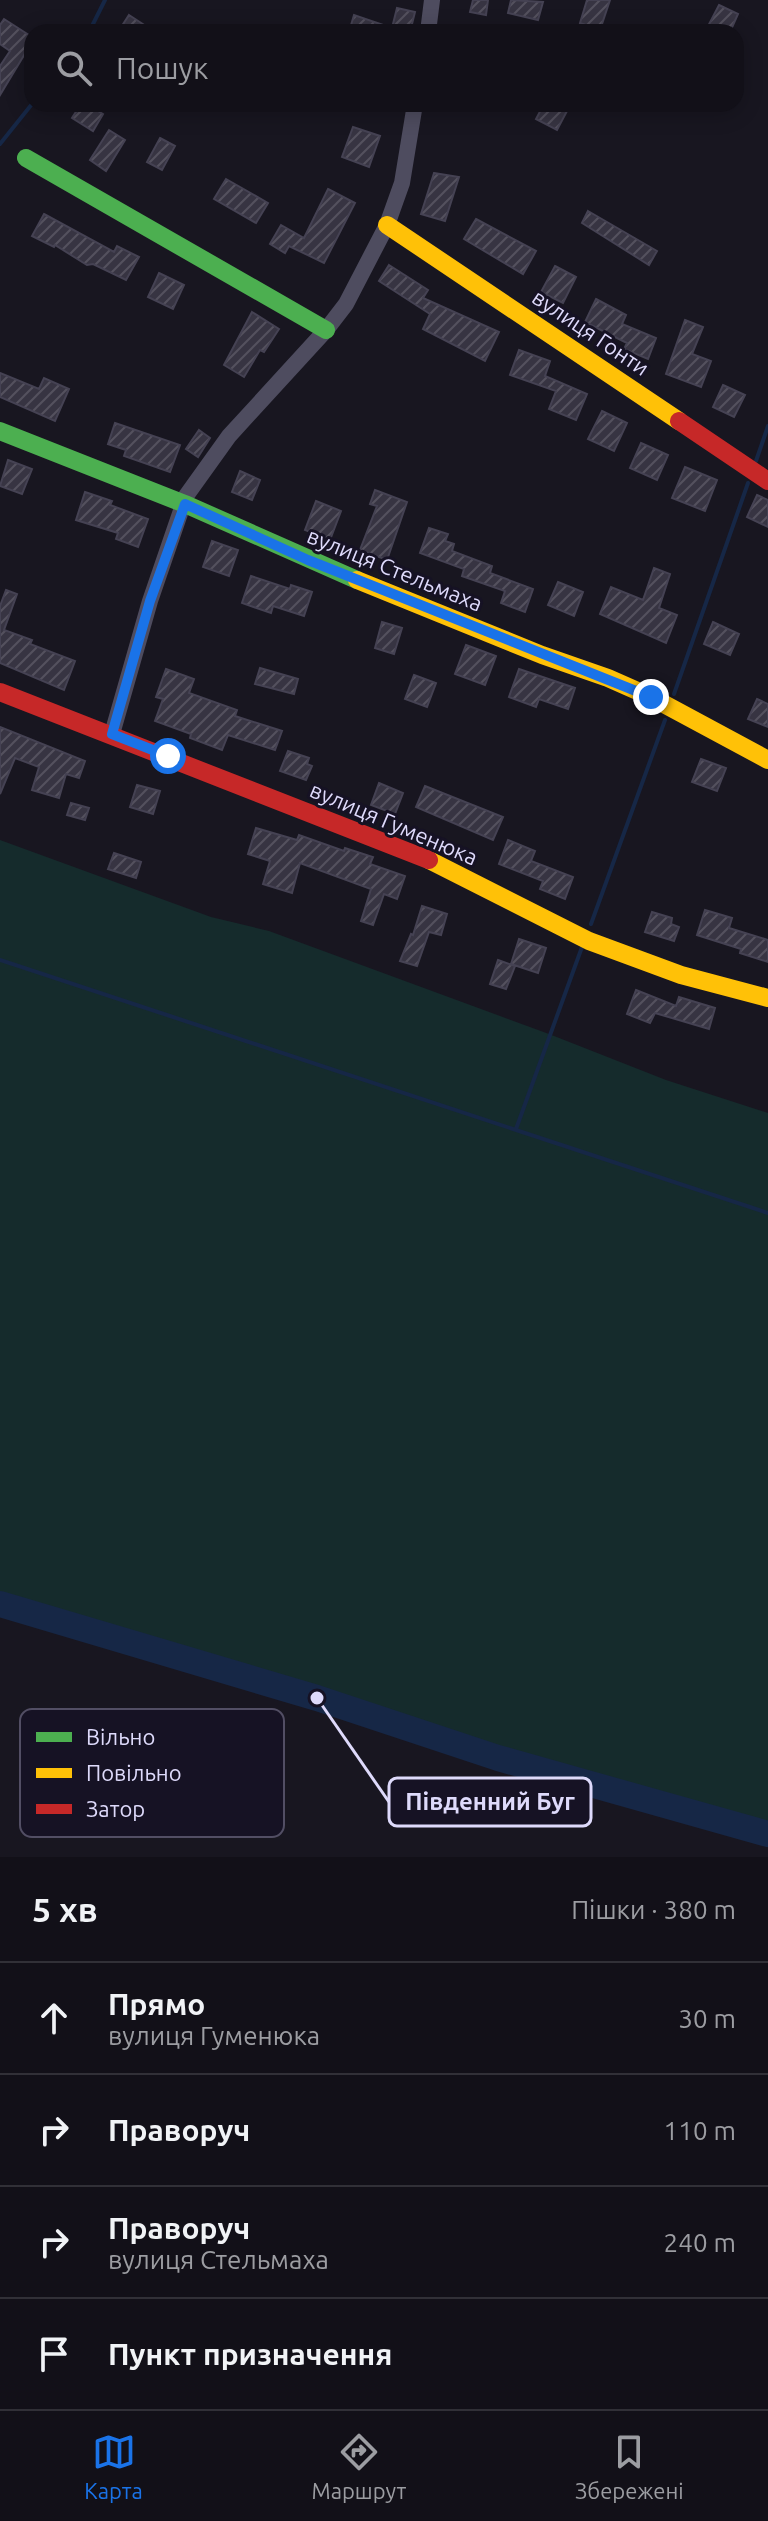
<!DOCTYPE html>
<html lang="uk">
<head>
<meta charset="utf-8">
<style>
	:root { --surface:#121018; --page:#1b1921; --text:#f1f3f6; --muted:#9c9da2; --line:#313037; --accent:#1a73e8 }
	body { margin:0; font-family:Ubuntu,sans-serif; background:var(--page); color:var(--text) }
	.stop { position:absolute; width:24px; height:24px; margin:-18px; border:6px solid #1a73e8; border-radius:50%; background:#fff }
	.stop.end { background:#1a73e8; border-color:#fff; box-shadow:0 2px 8px #0008 }
	.list { margin:0; padding:0; list-style:none }
	h2 { display:flex; justify-content:space-between; align-items:center; height:104px; margin:0; padding:0 32px; font-size:34px }
	h2 small { font-size:26px; font-weight:400; color:var(--muted) }
	.list li { display:grid; grid-template-columns:52px 1fr auto; gap:24px; align-items:center; box-sizing:border-box; height:112px; padding:0 32px; border-top:2px solid var(--line) }
	.list b { display:block; font-size:30px; white-space:nowrap }
	.list p { margin:0; font-size:26px; white-space:nowrap; color:var(--muted) }
	.list em { font-size:26px; font-style:normal; color:var(--muted) }
	.icon { flex:none; width:44px; height:44px; fill:none; stroke:currentColor; stroke-width:2; stroke-linecap:round; stroke-linejoin:round }
	.map { position:relative; flex:none; width:768px; height:1857px; overflow:hidden }
	.search { position:absolute; background:var(--surface); box-shadow:0 4px 20px #0003; left:24px; right:24px; top:24px; height:88px; display:flex; align-items:center; gap:20px; box-sizing:border-box; padding:0 28px; border-radius:24px; color:var(--muted); font-size:30px }
	.sheet { height:552px; background:var(--surface) }
	nav { display:flex; justify-content:space-around; align-items:center; box-sizing:border-box; height:112px; border-top:2px solid var(--line); background:var(--surface); font-size:22px; color:var(--muted) }
	nav a { display:grid; justify-items:center; gap:4px }
	nav .on { color:var(--accent) }
	.map>svg:first-child { display:block }
</style>
</head>
<body>
<div class="map">
<svg width="768" height="1857" viewBox="0 0 768 1857">
	<defs>
		<pattern id="building-hatch" width="6" height="6" patternUnits="userSpaceOnUse" patternTransform="scale(2)"><rect width="6" height="6" fill="#373442"/><path d="M-1 1l2-2M0 6l6-6M5 7l2-2" fill="none" stroke="#54515e"/></pattern>
	</defs>
	<rect width="100%" height="100%" fill="#181620"/>
	<path fill="#152b2c" d="M0,840L211,917L269,931L549,1034L666,1080L768,1113V1834L498,1758L317,1698L0,1604Z"/>
	<g fill="none" stroke-linecap="round" stroke-linejoin="round">
		<path stroke="#162746" stroke-width="4" d="M89,32L105,0
			M0,144L32,104
			M756,461L768,426
			M674,694L748,483
			M591,924L665,720
			M0,960L768,1213
			M516,1129L582,947"/>
		<path stroke="#162746" stroke-width="26" d="M0,1604L317,1698L498,1758L768,1834"/>
	</g>
	<path fill="url(#building-hatch)" stroke="#454253" stroke-width="2" d="M473,0H488L486,15L470,12Z
		M511,0L543,2L538,20L508,13Z
		M587,0H610L600,30L580,23Z
		M719,5L738,14L730,32H705Z
		M397,8L415,12L410,32H349L354,15L392,28Z
		M129,15L155,32H118Z
		M4,19L32,37V42L0,95V66L10,51L0,44V25Z
		M81,104H86L103,114L93,131L72,118Z
		M544,104H560L568,109L557,130L536,119Z
		M353,127L380,136L369,167L342,157Z
		M109,130L125,140L106,171L90,160Z
		M160,138L175,146L162,170L147,162Z
		M434,173L459,177L445,221L421,214Z
		M226,179L268,203L256,223L214,199Z
		M328,189L355,203L324,263L289,246L285,253L270,244L281,225L304,238Z
		M588,211L657,251L649,265L582,223Z
		M44,214L114,252L117,246L139,257L126,280L93,264L87,265L55,245L54,247L32,236Z
		M476,219L536,251L523,274L464,239Z
		M389,265L428,290L423,298L499,332L485,361L423,329L430,314L379,281Z
		M555,266L576,277L563,303L541,292Z
		M159,273L184,285L173,309L148,297Z
		M596,299L626,315L622,324L656,338L648,359L624,349L627,343L585,322Z
		M252,312L279,329L264,352L260,350L244,377L224,365Z
		M685,320L703,327L692,354L711,361L701,387L666,374Z
		M519,350L550,361L545,376L587,394L576,420L549,409L556,391L510,375Z
		M0,373L39,389L44,378L69,389L55,421L0,397Z
		M723,385L745,395L734,417L713,407Z
		M602,411L627,423L614,451L588,439Z
		M115,423L180,445L170,472L124,456L126,450L108,444Z
		M199,430L210,438L198,457L186,449Z
		M641,443L668,455L657,480L630,468Z
		M8,460L32,469L22,494L0,486Z
		M685,467L717,480L705,511L672,498Z
		M240,471L260,480L252,500L232,492Z
		M375,490L407,502L387,560L360,550L377,506L370,504Z
		M85,492L112,501L110,505L148,519L138,547L116,539L118,533L76,520Z
		M757,495L768,500V527L747,517Z
		M316,501L341,511L330,540L305,530Z
		M429,528L448,534L445,541L454,544L452,551L492,566L490,573L533,589L525,612L501,603L505,591L462,576L464,569L420,553Z
		M212,541L238,550L229,576L203,567Z
		M654,568L670,574L659,608L677,615L666,643L600,614L611,587L643,600Z
		M251,576L290,589L291,585L312,592L304,616L273,606L271,613L242,603Z
		M558,582L583,592L574,616L548,605Z
		M6,590L17,594L4,630L32,640L30,644L75,661L64,690L0,663V606Z
		M382,622L402,628L394,654L375,648Z
		M713,622L739,634L730,655L704,644Z
		M466,645L496,656L485,685L455,674Z
		M260,668L298,679L294,694L255,684Z
		M166,669L194,679L189,693L237,710L235,716L282,731L275,750L228,735L222,750L190,738L191,734L155,721L163,699L156,697Z
		M519,669L575,688L568,709L539,699L536,707L509,697Z
		M414,675L436,683L427,707L405,699Z
		M757,699L768,704V727L748,719Z
		M0,727L85,761L79,778L66,774L59,798L32,790L39,767L15,758L0,794Z
		M288,751L309,758L307,764L312,766L306,780L280,771Z
		M701,759L726,768L717,791L692,782Z
		M379,783L403,793L395,814L371,805Z
		M137,785L160,791L153,814L130,807Z
		M425,786L503,817L493,840L416,807Z
		M71,803L89,808L85,820L67,815Z
		M256,828L297,840L299,835L344,851L345,848L373,857L370,864L405,876L397,899L384,894L373,925L361,921L371,889L300,863L292,893L263,884L270,861L248,854Z
		M508,840L535,851L531,861L573,877L565,899L540,889L543,881L499,864Z
		M114,853L141,862L136,878L108,869Z
		M422,906L447,914L441,935L429,932L417,966L400,961L411,934L413,935Z
		M705,910L732,918L729,928L768,940V962L740,953L741,949L697,935Z
		M652,912L672,918L671,924L679,927L674,941L645,932Z
		M519,939L546,948L538,973L511,964Z
		M498,960L515,966L506,989L490,984Z
		M636,990L676,1006L679,997L715,1008L709,1029L655,1013L650,1023L627,1014Z"/>
	<g fill="none" stroke-linecap="round" stroke-linejoin="round">
		<path stroke="#4e4c5f" stroke-width="16" d="M428,32L432,0
			M112,734L150,601L186,496L229,436L326,330L346,304L387,225L402,183L415,104"/>
		<path stroke="#4caf50" stroke-width="18" d="M26,158L326,330
			M0,431L185,504L357,580"/>
		<path stroke="#ffc107" stroke-width="18" d="M387,225L679,421
			M357,580L542,655L608,678L651,697L768,760
			M429,860L589,941L681,975L768,998"/>
		<path stroke="#c62828" stroke-width="18" d="M679,421L768,481
			M0,692L429,860"/>
	</g>
	<g fill="none" stroke-linecap="round" stroke-linejoin="round">
		<path stroke="#1a73e8" stroke-width="10" d="M168,756L112,734L150,601L185,504L308,560L651,697"/>
	</g>
	<g text-anchor="middle" dominant-baseline="central" stroke-width="6" stroke-linejoin="round" paint-order="stroke">
		<g font-size="22" fill="#dedafb" stroke="#161224">
			<text transform="translate(591 332) rotate(34)">вулиця Гонти</text>
			<text transform="translate(395 569) rotate(22)">вулиця Стельмаха</text>
			<text transform="translate(394 823) rotate(23)">вулиця Гуменюка</text>
		</g>
	</g>
	<rect x="20" y="1709" width="264" height="128" rx="12" fill="#161224" stroke="#524e64" stroke-width="2"/>
	<rect x="36" y="1732" width="36" height="10" fill="#4caf50"/>
	<rect x="36" y="1768" width="36" height="10" fill="#ffc107"/>
	<rect x="36" y="1804" width="36" height="10" fill="#c62828"/>
	<g font-size="22" fill="#dedafb">
		<text x="86" y="1745">Вільно</text>
		<text x="86" y="1781">Повільно</text>
		<text x="86" y="1817">Затор</text>
	</g>
	<path fill="none" stroke="#dedafb" stroke-width="3" d="M317 1698L389 1802"/>
	<circle fill="#dedafb" stroke="#161224" stroke-width="3" cx="317" cy="1698" r="8"/>
	<rect fill="#161224" stroke="#dedafb" stroke-width="3" x="389" y="1778" width="202" height="48" rx="8"/>
	<g font-size="24" text-anchor="middle" font-weight="bold" fill="#dedafb">
		<text x="490" y="1810">Південний Буг</text>
	</g>
</svg>
<div class="stop" style="left:168px;top:756px"></div>
<div class="stop end" style="left:651px;top:697px"></div>
<div class="search"><svg class="icon" aria-label="search" viewBox="0 0 24 24"><circle cx="10" cy="10" r="6"/><path d="M15 15l6 6"/></svg>Пошук</div>
</div>
<section class="sheet">
<h2>5 хв<small>Пішки · 380 m</small></h2>
<ul class="list">
<li><svg class="icon" aria-label="ahead" viewBox="0 0 24 24"><path d="M12 20V5M6 11l6-6 6 6"/></svg><div><b>Прямо</b><p>вулиця Гуменюка</p></div><em>30 m</em></li>
<li><svg class="icon" aria-label="right" viewBox="0 0 24 24"><path d="M7 20v-9h11M14 6l5 5-5 5"/></svg><div><b>Праворуч</b></div><em>110 m</em></li>
<li><svg class="icon" aria-label="right" viewBox="0 0 24 24"><path d="M7 20v-9h11M14 6l5 5-5 5"/></svg><div><b>Праворуч</b><p>вулиця Стельмаха</p></div><em>240 m</em></li>
<li><svg class="icon" aria-label="arrive" viewBox="0 0 24 24"><path d="M6 21V4h12l-3 4 3 4H6"/></svg><div><b>Пункт призначення</b></div></li>
</ul>
</section>
<nav>
<a class="on"><svg class="icon" aria-label="map" viewBox="0 0 24 24"><path d="M3 6l6-2 6 2 6-2v14l-6 2-6-2-6 2zM9 4v14M15 6v14"/></svg>Карта</a>
<a><svg class="icon" aria-label="directions" viewBox="0 0 24 24"><path d="M12 3l9 9-9 9-9-9zM9 14v-3h6M13 9l2 2-2 2"/></svg>Маршрут</a>
<a><svg class="icon" aria-label="saved" viewBox="0 0 24 24"><path d="M7 4h10v16l-5-4-5 4z"/></svg>Збережені</a>
</nav>
</body>
</html>
